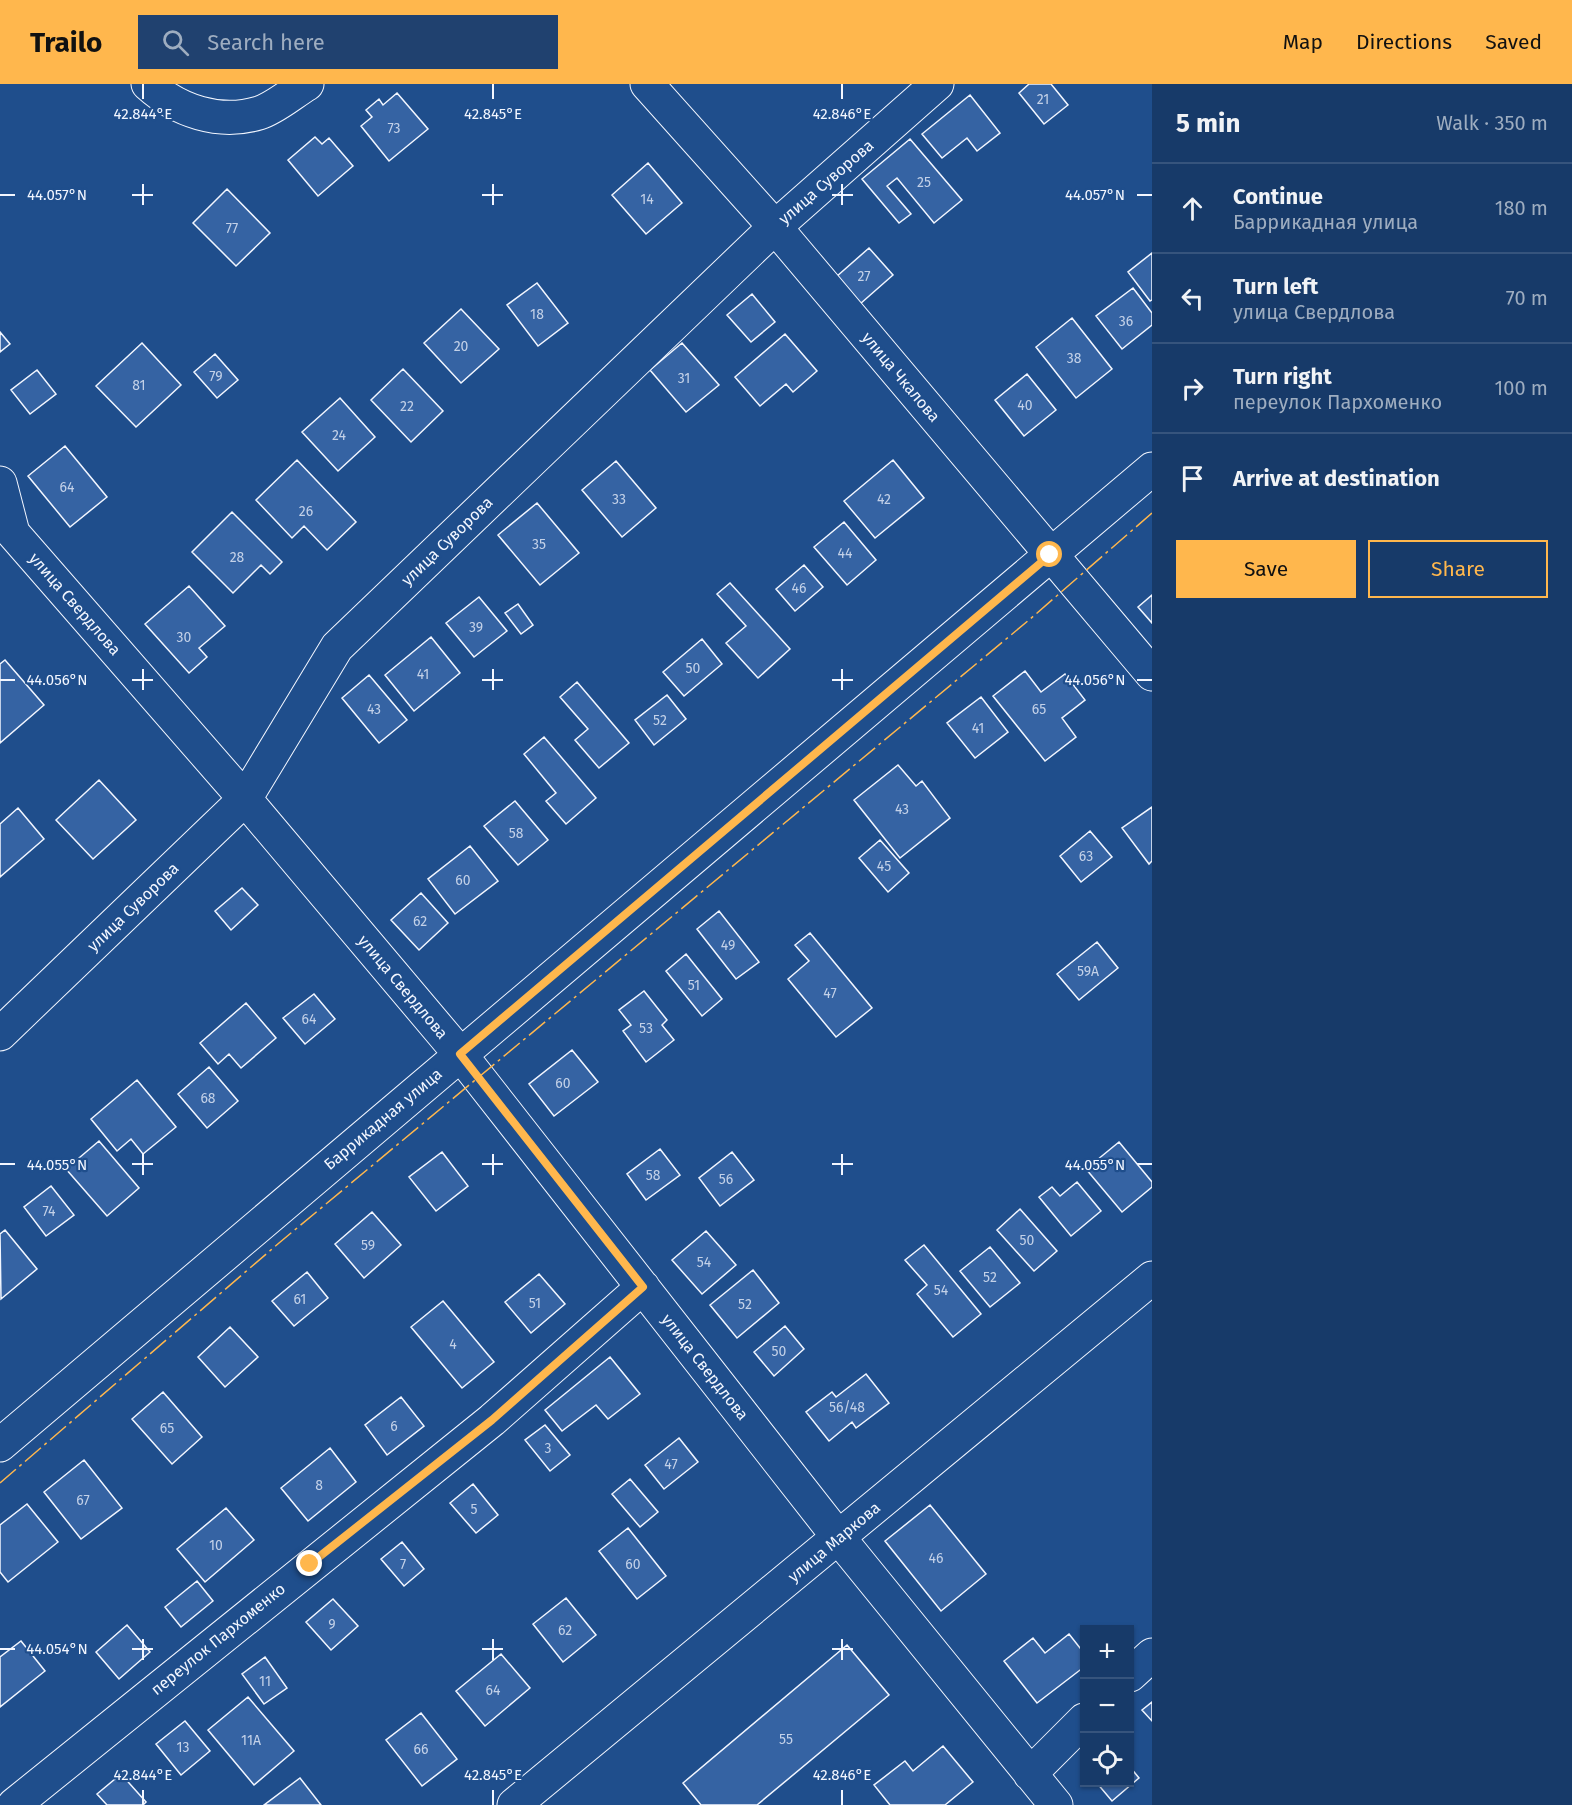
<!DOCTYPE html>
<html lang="en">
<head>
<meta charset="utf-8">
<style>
	:root { --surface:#173a69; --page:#20416f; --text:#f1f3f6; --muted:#9eadc0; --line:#36547d; --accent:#ffb74d }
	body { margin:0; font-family:"Fira Sans",sans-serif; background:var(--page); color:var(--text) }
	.controls { position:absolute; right:18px; bottom:18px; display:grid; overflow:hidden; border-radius:0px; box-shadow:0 2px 4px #0004 }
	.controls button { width:54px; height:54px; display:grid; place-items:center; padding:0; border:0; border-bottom:2px solid var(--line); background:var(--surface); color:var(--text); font:30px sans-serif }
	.stop { position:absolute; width:18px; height:18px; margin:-14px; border:4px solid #ffb74d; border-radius:50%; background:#fff }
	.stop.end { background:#ffb74d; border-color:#fff; box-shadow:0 2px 6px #0008 }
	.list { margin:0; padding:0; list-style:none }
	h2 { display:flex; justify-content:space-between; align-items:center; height:78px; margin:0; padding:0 24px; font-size:26px }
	h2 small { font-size:20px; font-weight:400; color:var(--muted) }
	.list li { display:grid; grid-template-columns:39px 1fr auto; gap:18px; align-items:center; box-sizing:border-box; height:90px; padding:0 24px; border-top:2px solid var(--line) }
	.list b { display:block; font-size:22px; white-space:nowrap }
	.list p { margin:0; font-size:20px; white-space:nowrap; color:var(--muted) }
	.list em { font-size:20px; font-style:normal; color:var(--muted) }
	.actions { display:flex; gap:12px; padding:18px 24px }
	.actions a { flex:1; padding:14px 0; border:2px solid var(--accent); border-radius:0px; text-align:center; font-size:21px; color:var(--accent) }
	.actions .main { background:var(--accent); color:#111 }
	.icon { flex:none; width:33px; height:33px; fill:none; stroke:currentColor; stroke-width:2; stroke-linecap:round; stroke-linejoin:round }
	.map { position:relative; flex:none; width:1152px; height:1721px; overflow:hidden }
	header { display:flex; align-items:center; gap:36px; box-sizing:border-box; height:84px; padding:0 30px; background:var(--accent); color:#111 }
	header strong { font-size:28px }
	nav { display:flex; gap:33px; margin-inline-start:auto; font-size:21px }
	.search { width:420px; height:54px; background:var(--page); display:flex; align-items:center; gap:15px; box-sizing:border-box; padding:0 21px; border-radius:0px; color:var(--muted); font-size:22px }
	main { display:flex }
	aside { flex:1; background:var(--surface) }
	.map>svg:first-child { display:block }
</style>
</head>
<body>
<header>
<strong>Trailo</strong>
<div class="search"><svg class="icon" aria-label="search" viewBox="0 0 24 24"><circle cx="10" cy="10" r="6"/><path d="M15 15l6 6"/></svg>Search here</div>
<nav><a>Map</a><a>Directions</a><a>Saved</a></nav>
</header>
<main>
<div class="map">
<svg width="1152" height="1721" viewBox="0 0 1152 1721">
	<rect width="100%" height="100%" fill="#1f4e8c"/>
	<path fill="#3563a3" stroke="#f2f6ff" stroke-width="1.5" d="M1029,0H1051L1068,21L1044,40L1019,9Z
		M397,9L428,45L389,77L361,42L372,33L366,26L379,15L383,21Z
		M970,11L1000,49L977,67L967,54L942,74L922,50Z
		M315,53L322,60L329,54L353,82L318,112L288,76Z
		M910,55L962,116L934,139L897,94L887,102L911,130L899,139L862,95Z
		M648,79L682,119L646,150L612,111Z
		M227,105L270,149L236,182L193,139Z
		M869,164L893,191L860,220L836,193Z
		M1152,169V216L1150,217L1128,188Z
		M537,199L568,239L538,262L507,221Z
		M1133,204L1152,229V241L1122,265L1096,232Z
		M752,210L775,238L751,258L727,231Z
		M461,225L499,265L461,299L424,259Z
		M1072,234L1112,285L1076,314L1036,263Z
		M0,248L10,260L0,268Z
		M785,250L817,287L793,308L786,300L760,322L735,293Z
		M142,259L181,301L136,343L96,302Z
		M682,259L719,301L686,328L650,286Z
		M215,270L238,296L217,314L194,288Z
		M403,285L443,327L411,358L371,316Z
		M37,286L56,310L30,330L11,306Z
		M1027,290L1056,326L1024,352L995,316Z
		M340,314L375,353L338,387L302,348Z
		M65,362L107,413L70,443L28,392Z
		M297,376L356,438L327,466L304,442L292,454L256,416Z
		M893,376L924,414L875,454L844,417Z
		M616,377L656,424L622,453L582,406Z
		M537,419L579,469L540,501L498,451Z
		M232,428L282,478L270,490L261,481L233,509L192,468Z
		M844,438L876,476L847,501L814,463Z
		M804,481L823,503L795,527L776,505Z
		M730,499L790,565L758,594L726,559L746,542L717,510Z
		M189,502L225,542L199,564L207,573L189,589L145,540Z
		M1152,511V539L1138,523Z
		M479,513L507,547L474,573L446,539Z
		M518,520L533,541L521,550L505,529Z
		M431,553L460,589L414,627L385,591Z
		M702,555L722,580L684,612L663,588Z
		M5,576L44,621L0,659V580Z
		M1025,587L1041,608L1065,590L1085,616L1062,634L1076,653L1045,677L993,612Z
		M369,591L407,636L379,659L342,614Z
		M577,598L629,659L599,684L575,656L588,645L560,613Z
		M667,611L686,635L654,661L635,636Z
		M981,613L1008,648L975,674L947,639Z
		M544,653L596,714L566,740L546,717L556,709L524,670Z
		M898,681L916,702L922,697L950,734L900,774L854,716Z
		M99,696L136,736L93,775L56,736Z
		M515,717L548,756L518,781L484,742Z
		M1152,723V777L1149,780L1122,744Z
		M18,724L44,755L0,793V740Z
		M1090,747L1112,773L1081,798L1060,772Z
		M880,756L909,789L888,808L859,774Z
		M470,762L498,797L455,830L428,795Z
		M242,804L258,821L231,846L215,827Z
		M421,809L448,839L419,866L391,836Z
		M719,827L759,878L736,895L697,845Z
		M810,849L872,924L836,953L788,895L809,877L795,861Z
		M1097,858L1118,884L1079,916L1057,890Z
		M686,870L722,915L702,932L666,887Z
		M644,907L667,936L662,941L674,956L646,978L623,947L631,941L619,926Z
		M314,910L335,935L305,960L283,934Z
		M246,919L276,954L241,984L229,970L218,980L200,959Z
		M572,966L598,998L554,1032L529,1000Z
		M209,983L238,1017L207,1044L178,1010Z
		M137,996L176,1043L143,1070L131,1055L117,1067L91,1035Z
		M99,1057L139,1104L107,1132L66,1085Z
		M1119,1058L1152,1098V1103L1122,1128L1086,1085Z
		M660,1065L680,1091L646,1116L627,1090Z
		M442,1068L468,1102L436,1127L409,1093Z
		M732,1068L754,1096L720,1122L699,1094Z
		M1077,1098L1101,1127L1071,1152L1039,1113L1052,1103L1060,1112Z
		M51,1102L74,1131L46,1152L24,1123Z
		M1020,1125L1057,1167L1034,1187L997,1146Z
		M372,1128L401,1161L364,1194L335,1160Z
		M5,1146L37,1185L1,1215L0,1150Z
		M706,1147L736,1181L702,1210L672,1176Z
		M924,1161L981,1230L953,1253L917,1210L927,1201L905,1176Z
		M990,1163L1020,1199L990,1223L960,1187Z
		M753,1186L779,1219L737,1254L710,1221Z
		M307,1188L328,1214L294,1242L272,1217Z
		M539,1190L565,1220L531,1249L505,1218Z
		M443,1217L494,1278L462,1304L411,1243Z
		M785,1242L804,1265L774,1292L754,1268Z
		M230,1243L258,1273L225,1303L198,1273Z
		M610,1273L640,1310L608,1335L596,1321L562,1347L545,1326Z
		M866,1290L889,1319L856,1344L852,1338L829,1357L806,1328L832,1308L836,1313Z
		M163,1308L202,1353L172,1380L132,1335Z
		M401,1313L424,1342L387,1371L365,1341Z
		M545,1341L570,1371L550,1387L525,1356Z
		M679,1354L698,1378L664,1405L645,1381Z
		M330,1364L356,1398L308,1437L281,1404Z
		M84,1376L122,1424L81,1455L44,1408Z
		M630,1395L658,1428L640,1443L612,1410Z
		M473,1400L498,1431L476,1449L450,1419Z
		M27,1420L58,1458L8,1498L0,1488V1441Z
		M930,1421L986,1490L941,1527L885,1457Z
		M226,1424L254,1456L205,1498L177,1465Z
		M628,1444L666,1492L637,1515L599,1467Z
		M402,1458L424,1485L404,1502L381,1475Z
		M197,1497L213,1517L181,1543L165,1523Z
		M566,1514L596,1551L563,1578L533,1540Z
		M333,1515L358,1542L331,1566L306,1538Z
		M127,1541L150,1568L119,1595L96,1568Z
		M1069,1550L1084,1569V1583L1037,1619L1004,1577L1033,1554L1045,1569Z
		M21,1557L45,1587L0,1623V1573Z
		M847,1561L889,1611L757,1721H701L683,1699Z
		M501,1570L530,1604L485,1642L456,1607Z
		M265,1573L287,1604L264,1620L242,1590Z
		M248,1613L294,1667L254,1701L208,1646Z
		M1152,1618V1637L1142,1626Z
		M421,1629L457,1675L422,1702L386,1656Z
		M185,1637L210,1667L181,1691L156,1660Z
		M943,1662L973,1698L945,1721H890L874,1701L905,1677L913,1687Z
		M1130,1683L1139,1694L1112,1717L1096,1698H1130Z
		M121,1690L146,1718L143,1721H107L97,1710Z
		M300,1694L321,1721H264Z"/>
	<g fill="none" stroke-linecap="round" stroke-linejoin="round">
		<g stroke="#f2f6ff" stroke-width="35">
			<path id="minor" d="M148,0C178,27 219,41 259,29C275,24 292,9 307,0
				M647,0L775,143L1152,590
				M0,399L13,449L245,715L460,970L839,1454L1056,1721
				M0,950L245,715L337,563L775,143L937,0
				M0,1361L1152,385
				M1130,1591L1152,1571
				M1030,1690L1084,1636
				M14,1721L492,1336L643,1203
				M514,1721L1152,1194"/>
		</g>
		<use href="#minor" stroke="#1f4e8c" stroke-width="33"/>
		<path stroke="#ffb74d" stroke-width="1.5" stroke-dasharray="21 4.5 3 4.5" stroke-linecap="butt" d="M0,1399L279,1159L1029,536L1152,429"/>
	</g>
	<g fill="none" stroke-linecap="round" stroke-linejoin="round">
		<path stroke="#ffb74d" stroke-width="8" d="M310,1480L492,1336L643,1203L460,970L1050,471"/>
	</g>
	<path fill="none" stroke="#f2f6ff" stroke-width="2" d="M143,0V15M493,0V15M842,0V15M143,100V121M493,100V121M842,100V121M0,111H15M132,111H153M482,111H503M832,111H853M1137,111H1152M143,585V606M493,585V606M842,585V606M0,596H15M132,596H153M482,596H503M832,596H853M1137,596H1152M143,1070V1091M493,1070V1091M842,1070V1091M0,1080H15M132,1080H153M482,1080H503M832,1080H853M1137,1080H1152M143,1555V1576M493,1555V1576M842,1555V1576M0,1565H15M132,1565H153M482,1565H503M832,1565H853M143,1706V1721M493,1706V1721M842,1706V1721"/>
	<g text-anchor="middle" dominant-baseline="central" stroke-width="4.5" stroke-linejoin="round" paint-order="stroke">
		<g font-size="14" fill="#c3d1e8">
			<text x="1043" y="15">21</text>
			<text x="394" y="44">73</text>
			<text x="924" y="98">25</text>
			<text x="647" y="115">14</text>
			<text x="232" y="144">77</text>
			<text x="864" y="192">27</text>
			<text x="537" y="230">18</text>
			<text x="1126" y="237">36</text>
			<text x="461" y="262">20</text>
			<text x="1074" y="274">38</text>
			<text x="216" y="292">79</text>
			<text x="684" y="294">31</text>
			<text x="139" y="301">81</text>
			<text x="1025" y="321">40</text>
			<text x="407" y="322">22</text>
			<text x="339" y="351">24</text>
			<text x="67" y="403">64</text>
			<text x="619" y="415">33</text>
			<text x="884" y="415">42</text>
			<text x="306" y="427">26</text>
			<text x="539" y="460">35</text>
			<text x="845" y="469">44</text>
			<text x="237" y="473">28</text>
			<text x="799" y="504">46</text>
			<text x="476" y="543">39</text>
			<text x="184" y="553">30</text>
			<text x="693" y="584">50</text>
			<text x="423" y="590">41</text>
			<text x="374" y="625">43</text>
			<text x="1039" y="625">65</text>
			<text x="660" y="636">52</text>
			<text x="978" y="644">41</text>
			<text x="902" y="725">43</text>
			<text x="516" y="749">58</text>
			<text x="1086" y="772">63</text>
			<text x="884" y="782">45</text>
			<text x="463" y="796">60</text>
			<text x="420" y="837">62</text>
			<text x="728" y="861">49</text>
			<text x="1088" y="887">59А</text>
			<text x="694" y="901">51</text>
			<text x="830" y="909">47</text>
			<text x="309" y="935">64</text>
			<text x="646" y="944">53</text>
			<text x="563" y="999">60</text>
			<text x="208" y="1014">68</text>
			<text x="653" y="1091">58</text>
			<text x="726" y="1095">56</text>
			<text x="49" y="1127">74</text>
			<text x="1027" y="1156">50</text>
			<text x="368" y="1161">59</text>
			<text x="704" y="1178">54</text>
			<text x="990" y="1193">52</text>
			<text x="941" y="1206">54</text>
			<text x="300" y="1215">61</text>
			<text x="535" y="1219">51</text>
			<text x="745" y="1220">52</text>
			<text x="453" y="1260">4</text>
			<text x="779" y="1267">50</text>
			<text x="847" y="1323">56/48</text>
			<text x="394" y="1342">6</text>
			<text x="167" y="1344">65</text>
			<text x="548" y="1364">3</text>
			<text x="671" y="1380">47</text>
			<text x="319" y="1401">8</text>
			<text x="83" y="1416">67</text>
			<text x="474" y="1425">5</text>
			<text x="216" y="1461">10</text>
			<text x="936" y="1474">46</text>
			<text x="403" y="1480">7</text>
			<text x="633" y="1480">60</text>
			<text x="332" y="1540">9</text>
			<text x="565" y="1546">62</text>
			<text x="265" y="1597">11</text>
			<text x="493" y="1606">64</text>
			<text x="786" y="1655">55</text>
			<text x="251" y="1656">11А</text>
			<text x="183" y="1663">13</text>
			<text x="421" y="1665">66</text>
		</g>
		<g font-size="16" fill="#f2f6ff" stroke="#1f4e8c">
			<text transform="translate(826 98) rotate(-41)">улица Суворова</text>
			<text transform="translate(901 293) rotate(50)">улица Чкалова</text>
			<text transform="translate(447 457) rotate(-44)">улица Суворова</text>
			<text transform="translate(75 520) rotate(49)">улица Свердлова</text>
			<text transform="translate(133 823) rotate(-44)">улица Суворова</text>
			<text transform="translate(403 903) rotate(50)">улица Свердлова</text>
			<text transform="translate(383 1035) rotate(-40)">Баррикадная улица</text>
			<text transform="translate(705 1283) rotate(52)">улица Свердлова</text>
			<text transform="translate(834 1458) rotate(-40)">улица Маркова</text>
			<text transform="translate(218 1555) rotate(-39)">переулок Пархоменко</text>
		</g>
	</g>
	<g font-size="15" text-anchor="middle" fill="#f2f6ff" stroke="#1f4e8c" stroke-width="4.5" stroke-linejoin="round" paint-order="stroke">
		<text x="143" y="35">42.844°E</text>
		<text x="493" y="35">42.845°E</text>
		<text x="842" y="35">42.846°E</text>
		<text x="57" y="116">44.057°N</text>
		<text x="1095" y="116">44.057°N</text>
		<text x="57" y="601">44.056°N</text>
		<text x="1095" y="601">44.056°N</text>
		<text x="57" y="1086">44.055°N</text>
		<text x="1095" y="1086">44.055°N</text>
		<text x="57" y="1570">44.054°N</text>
		<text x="143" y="1696">42.844°E</text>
		<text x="493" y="1696">42.845°E</text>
		<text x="842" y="1696">42.846°E</text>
	</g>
</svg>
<div class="controls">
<button>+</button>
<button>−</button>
<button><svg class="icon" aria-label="locate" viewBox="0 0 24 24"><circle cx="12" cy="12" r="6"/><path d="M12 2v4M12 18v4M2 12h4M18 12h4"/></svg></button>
</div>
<div class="stop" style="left:1050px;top:471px"></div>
<div class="stop end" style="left:310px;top:1480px"></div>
</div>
<aside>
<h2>5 min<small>Walk · 350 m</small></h2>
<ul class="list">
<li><svg class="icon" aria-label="ahead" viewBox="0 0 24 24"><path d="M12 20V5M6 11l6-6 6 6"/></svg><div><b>Continue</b><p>Баррикадная улица</p></div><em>180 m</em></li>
<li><svg class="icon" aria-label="left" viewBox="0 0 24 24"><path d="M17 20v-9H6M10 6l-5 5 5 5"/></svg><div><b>Turn left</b><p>улица Свердлова</p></div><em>70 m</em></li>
<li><svg class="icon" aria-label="right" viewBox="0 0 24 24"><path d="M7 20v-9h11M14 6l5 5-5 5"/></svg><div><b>Turn right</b><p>переулок Пархоменко</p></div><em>100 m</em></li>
<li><svg class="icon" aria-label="arrive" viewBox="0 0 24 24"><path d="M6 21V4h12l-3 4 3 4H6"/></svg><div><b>Arrive at destination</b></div></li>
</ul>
<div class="actions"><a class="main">Save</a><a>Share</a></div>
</aside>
</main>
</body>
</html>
